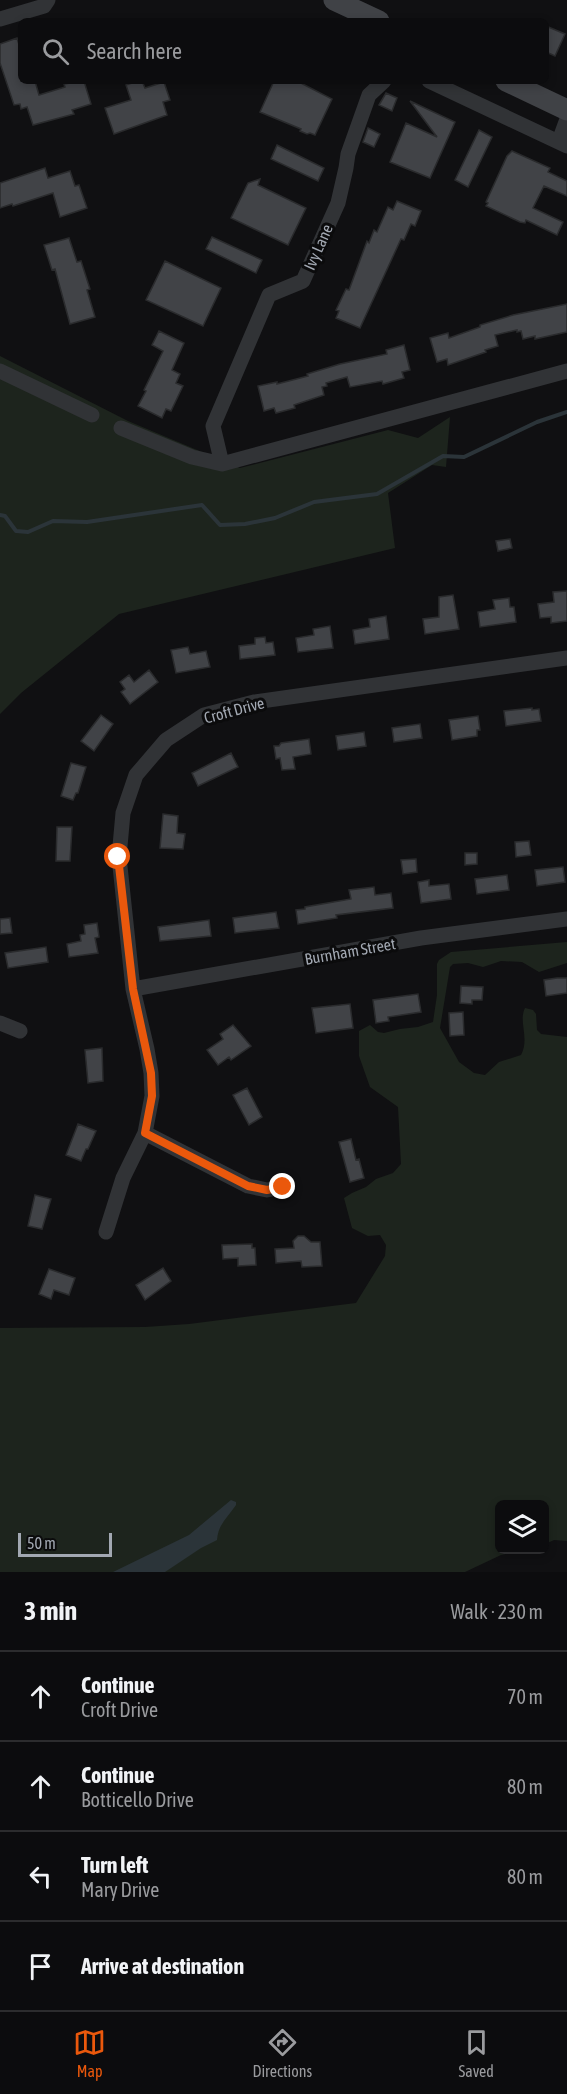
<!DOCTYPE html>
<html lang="en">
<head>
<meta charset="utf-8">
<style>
	:root { --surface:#0c0c0e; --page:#151517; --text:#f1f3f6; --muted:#9a9b9e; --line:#2c2c2e; --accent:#ea580c }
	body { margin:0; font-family:"Asap Condensed",sans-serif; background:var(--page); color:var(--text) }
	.controls { position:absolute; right:18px; bottom:18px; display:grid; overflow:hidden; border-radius:9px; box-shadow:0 3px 9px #0003 }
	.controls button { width:54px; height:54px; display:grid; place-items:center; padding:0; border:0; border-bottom:2px solid var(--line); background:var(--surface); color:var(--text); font:30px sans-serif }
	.scale { position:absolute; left:18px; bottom:15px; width:94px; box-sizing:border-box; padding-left:6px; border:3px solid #a2a8b2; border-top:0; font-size:16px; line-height:21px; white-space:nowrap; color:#a2a8b2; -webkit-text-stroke:4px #0b0b0c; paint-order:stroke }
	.stop { position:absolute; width:18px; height:18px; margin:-14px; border:4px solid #ea580c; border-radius:50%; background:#fff }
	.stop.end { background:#ea580c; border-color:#fff; box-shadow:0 2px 6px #0008 }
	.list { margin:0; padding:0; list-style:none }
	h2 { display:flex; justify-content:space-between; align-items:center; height:78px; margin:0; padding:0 24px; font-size:26px }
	h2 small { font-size:20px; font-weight:400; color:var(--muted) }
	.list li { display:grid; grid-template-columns:39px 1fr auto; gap:18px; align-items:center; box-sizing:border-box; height:90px; padding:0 24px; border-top:2px solid var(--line) }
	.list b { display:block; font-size:22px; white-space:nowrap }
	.list p { margin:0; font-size:20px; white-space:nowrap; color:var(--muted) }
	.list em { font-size:20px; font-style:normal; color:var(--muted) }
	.icon { flex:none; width:33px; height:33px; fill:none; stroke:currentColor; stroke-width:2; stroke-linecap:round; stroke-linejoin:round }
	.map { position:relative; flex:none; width:567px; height:1572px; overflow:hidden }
	.search { position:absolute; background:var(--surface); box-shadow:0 3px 9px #0003; left:18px; right:18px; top:18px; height:66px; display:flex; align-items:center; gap:15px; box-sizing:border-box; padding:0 21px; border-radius:9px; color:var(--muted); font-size:22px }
	.sheet { height:438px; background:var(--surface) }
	nav { display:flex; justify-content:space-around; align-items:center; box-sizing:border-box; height:84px; border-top:2px solid var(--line); background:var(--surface); font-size:16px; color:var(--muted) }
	nav a { display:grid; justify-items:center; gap:3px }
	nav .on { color:var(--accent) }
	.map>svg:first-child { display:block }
</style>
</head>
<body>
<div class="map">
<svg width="567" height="1572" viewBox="0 0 567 1572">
	<rect width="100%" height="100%" fill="#101012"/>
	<path fill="#1d241d" d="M0,356L128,421L240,468L388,430L418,438L450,417L446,467L432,465L388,493L395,548L119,614L21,693L0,714Z
		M567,942V963L539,972L522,962L501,961L483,967L468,963L453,964L450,967L440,1028L459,1062L474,1073L485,1075L499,1062L521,1055C530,1038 518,1022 525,1008L533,1010L536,1014L537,1030L541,1034L567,1037V1541L554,1540L545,1544L544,1504H500V1550H523L501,1555L465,1572H0V1328L145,1327L189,1324L356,1303L385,1256L386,1245L380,1235L368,1236L352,1228L344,1198L352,1193L366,1187L376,1179L393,1173L401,1164L398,1107L370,1087L359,1056V1031L370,1025L378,1032L384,1033L400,1029L418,1027L433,1022L437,995V964L439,960L451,952Z"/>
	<path fill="#2b3439" d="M231,1500L236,1502V1505C228,1517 218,1524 217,1540L201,1548L165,1572H113L189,1535Z"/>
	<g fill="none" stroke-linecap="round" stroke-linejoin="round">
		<path stroke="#2b3439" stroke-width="4" d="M0,515L5,516L16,531L28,532L53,521L87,522L202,505L220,525L245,524L275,518L314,502L377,494L443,456L464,457L537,422L567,412"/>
	</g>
	<path fill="#414347" stroke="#2a2b2d" stroke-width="1.5" d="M546,26L565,34L555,56L546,52Z
		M17,38L21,51V81H35L39,95L65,87L64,84L84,81L91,104L72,110L74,114L33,125L27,107L21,109L20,104L14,105L0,63V44Z
		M138,81H142L145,88L164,82L170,100L163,102L167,115L114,134L105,108L131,100L126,85Z
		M274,81H297L332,99L315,135L310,133L307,134L300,131L301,129L260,112Z
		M386,93L397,98L392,111L379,105Z
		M410,101L455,122L430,178L390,162L406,123L437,137Z
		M368,128L380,134L374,147L363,142Z
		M479,130L492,137L468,187L455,180Z
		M277,145L324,168L318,181L271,159Z
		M512,151L550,168L548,172L567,181V196L544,186L533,208L563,222L557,235L526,220L525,223L520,222L486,206L488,203L486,202L507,156Z
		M45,168L48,178L70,171L75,186L79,185L87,208L60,217L53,193L13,206L12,204L0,208V183Z
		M260,179L258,185L306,208L288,245L231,218L248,183Z
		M397,201L421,211L415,226L411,224L404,240L401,239L360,328L336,318L339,311L336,310L346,289L349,290L367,241L369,243L374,230L377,232L388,207L393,210Z
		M212,237L262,260L256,273L206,249Z
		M69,238L77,262L81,261L90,289L87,290L95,317L70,324L55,269L52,270L44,245Z
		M165,261L221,288L203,326L146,300Z
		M567,304V332L535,339V336L523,339L521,331L517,332V330L495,335L498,346L485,350L486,352L448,365L447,359L437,362L430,338L448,333L449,338L480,327V325L513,315Z
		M159,331L184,343L172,370L180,374L176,383L183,386L171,411L166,409L162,418L138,406L146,391L144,390L163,351L152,345Z
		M404,345L410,370L402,372L404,378L383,384L382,381L350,387L347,377L326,383L327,386L322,387L324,395L294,405L295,408L276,413L274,408L264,411L258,386L277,382V384L308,376L307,374L340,364L387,354L386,350Z
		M510,539L512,548L498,551L496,541Z
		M567,591V621L551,623V617L540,618L538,604L554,602L553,592Z
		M453,595L459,629L425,634L423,619L439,617V597Z
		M509,598L510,607H514L516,622L480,627L478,612L495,609L493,600Z
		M386,616L389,639L355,644L353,630L370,627L369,619Z
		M330,626L333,648L298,652L296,638L314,635L313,629Z
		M265,637L266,643L273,642L275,655L240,659L239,646L255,644V638Z
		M188,647L190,654L206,651L210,667L176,673L171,650Z
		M149,670L158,682L130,704L121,692L125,689L120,682L129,675L134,682Z
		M532,708V710L539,709L541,721L506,726L504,711Z
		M101,715L113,724L94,751L81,741Z
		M478,716L480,730H477V736L452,740L449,720Z
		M420,724L422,738L394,742L392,728Z
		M364,732L366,746L338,750L336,736Z
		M309,739L311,754L293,757L295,769L282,770L280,758L276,759L274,746H279L281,743Z
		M231,753L238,767L198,786L192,773Z
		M71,763L86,767L78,793H76L73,800L61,796Z
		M163,814L178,816L177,833L185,834L183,849L160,848Z
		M57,827H72L70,861H56Z
		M529,841L531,855L516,857L515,842Z
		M465,853H477V864L465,865Z
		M416,859L417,872L403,874L401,860Z
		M563,867L565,882L537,886L535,870Z
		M507,875L509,890L477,894L475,879Z
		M429,880V886L449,884L451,899L421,903L418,882Z
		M374,887L375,895L391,893L393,908L336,915L337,918L298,924L296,910L305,909V907L351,899L349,890Z
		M276,912L279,928L235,933L233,918Z
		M10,918L12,933L0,934V919Z
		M209,920L211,936L160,941L158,927Z
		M97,923L99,937L95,938L98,953L69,957L67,944L81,941L80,935L85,934L84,925Z
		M46,947L48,962L8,968L5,953Z
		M557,978H567V993L546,996L544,980Z
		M461,986L483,987L482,1000H472V1004L460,1003Z
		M418,994L421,1012L388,1017L389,1021L376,1023L373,1000Z
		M350,1004L353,1028L316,1033L312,1008Z
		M463,1012L464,1035L450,1036L449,1013Z
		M233,1025L251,1046L231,1060L229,1057L218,1065L207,1050L223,1039L220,1034Z
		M102,1048L103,1081L88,1083L85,1050Z
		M247,1088L262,1117L249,1125L233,1095Z
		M78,1124L96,1131L88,1149H86L81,1161L66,1155Z
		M351,1139L356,1160L359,1159L364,1178L350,1182L339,1142Z
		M35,1195L51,1199L42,1229L28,1226Z
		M298,1236H304L311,1242H320L322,1266L302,1267L301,1261L276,1263L275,1249L294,1248L293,1241Z
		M252,1244V1248H255L256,1265L238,1266V1258L223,1259L222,1245Z
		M163,1268L171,1281L145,1300L136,1285Z
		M49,1269L75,1278L69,1295L54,1290L51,1299L39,1294Z"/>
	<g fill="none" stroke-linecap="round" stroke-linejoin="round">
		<path stroke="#313336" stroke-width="15" d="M0,19L44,6L48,0
			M429,81L567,146
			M559,141L567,119
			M0,371L92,415
			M121,428L192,457L222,464L567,371
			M222,464L213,426L269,295L303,281L338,203L346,168L348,154L369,95L384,81
			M133,989L421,938L567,919
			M0,1023L20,1031
			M145,1133L248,1186L267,1190L283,1187
			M106,1232L123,1178L145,1133L152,1096L151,1073L147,1049L133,989L119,857L123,813L136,775L166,740L204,715L254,702L567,658"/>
		<path stroke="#404246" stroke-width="21" d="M334,0L379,21
			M506,81L567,110"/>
	</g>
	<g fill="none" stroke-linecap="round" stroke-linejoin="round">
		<path stroke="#ea580c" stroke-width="8" d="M118,857L133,989L151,1073L152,1096L145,1133L248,1186L267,1190L283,1187"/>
	</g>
	<g text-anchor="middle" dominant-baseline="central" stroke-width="6" stroke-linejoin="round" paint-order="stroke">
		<g font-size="16" fill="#a2a8b2" stroke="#0b0b0c">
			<text transform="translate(318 247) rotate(-66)">Ivy Lane</text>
			<text transform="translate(234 710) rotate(-15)">Croft Drive</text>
			<text transform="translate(350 951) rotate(-10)">Burnham Street</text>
		</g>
	</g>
</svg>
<div class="controls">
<button><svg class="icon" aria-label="layers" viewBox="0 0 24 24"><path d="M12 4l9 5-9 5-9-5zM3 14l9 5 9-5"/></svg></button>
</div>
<div class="scale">50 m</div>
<div class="stop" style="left:118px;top:857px"></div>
<div class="stop end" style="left:283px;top:1187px"></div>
<div class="search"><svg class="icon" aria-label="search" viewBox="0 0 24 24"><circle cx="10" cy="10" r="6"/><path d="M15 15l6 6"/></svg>Search here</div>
</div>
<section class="sheet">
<h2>3 min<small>Walk · 230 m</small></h2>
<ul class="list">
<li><svg class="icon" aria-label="ahead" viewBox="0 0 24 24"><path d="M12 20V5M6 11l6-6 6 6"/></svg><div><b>Continue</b><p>Croft Drive</p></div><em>70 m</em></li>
<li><svg class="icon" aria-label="ahead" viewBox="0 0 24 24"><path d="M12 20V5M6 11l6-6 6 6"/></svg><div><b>Continue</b><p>Botticello Drive</p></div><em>80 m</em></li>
<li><svg class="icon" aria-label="left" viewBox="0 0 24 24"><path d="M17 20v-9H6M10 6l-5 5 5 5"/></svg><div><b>Turn left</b><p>Mary Drive</p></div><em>80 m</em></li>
<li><svg class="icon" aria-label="arrive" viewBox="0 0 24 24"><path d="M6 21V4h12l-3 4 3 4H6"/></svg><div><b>Arrive at destination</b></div></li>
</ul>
</section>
<nav>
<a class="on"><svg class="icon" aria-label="map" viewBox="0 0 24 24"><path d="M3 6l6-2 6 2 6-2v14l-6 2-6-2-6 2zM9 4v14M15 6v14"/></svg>Map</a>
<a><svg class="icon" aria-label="directions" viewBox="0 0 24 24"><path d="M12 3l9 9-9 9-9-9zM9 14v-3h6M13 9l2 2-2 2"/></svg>Directions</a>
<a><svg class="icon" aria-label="saved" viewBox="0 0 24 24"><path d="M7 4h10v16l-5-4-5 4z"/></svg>Saved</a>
</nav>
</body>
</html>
